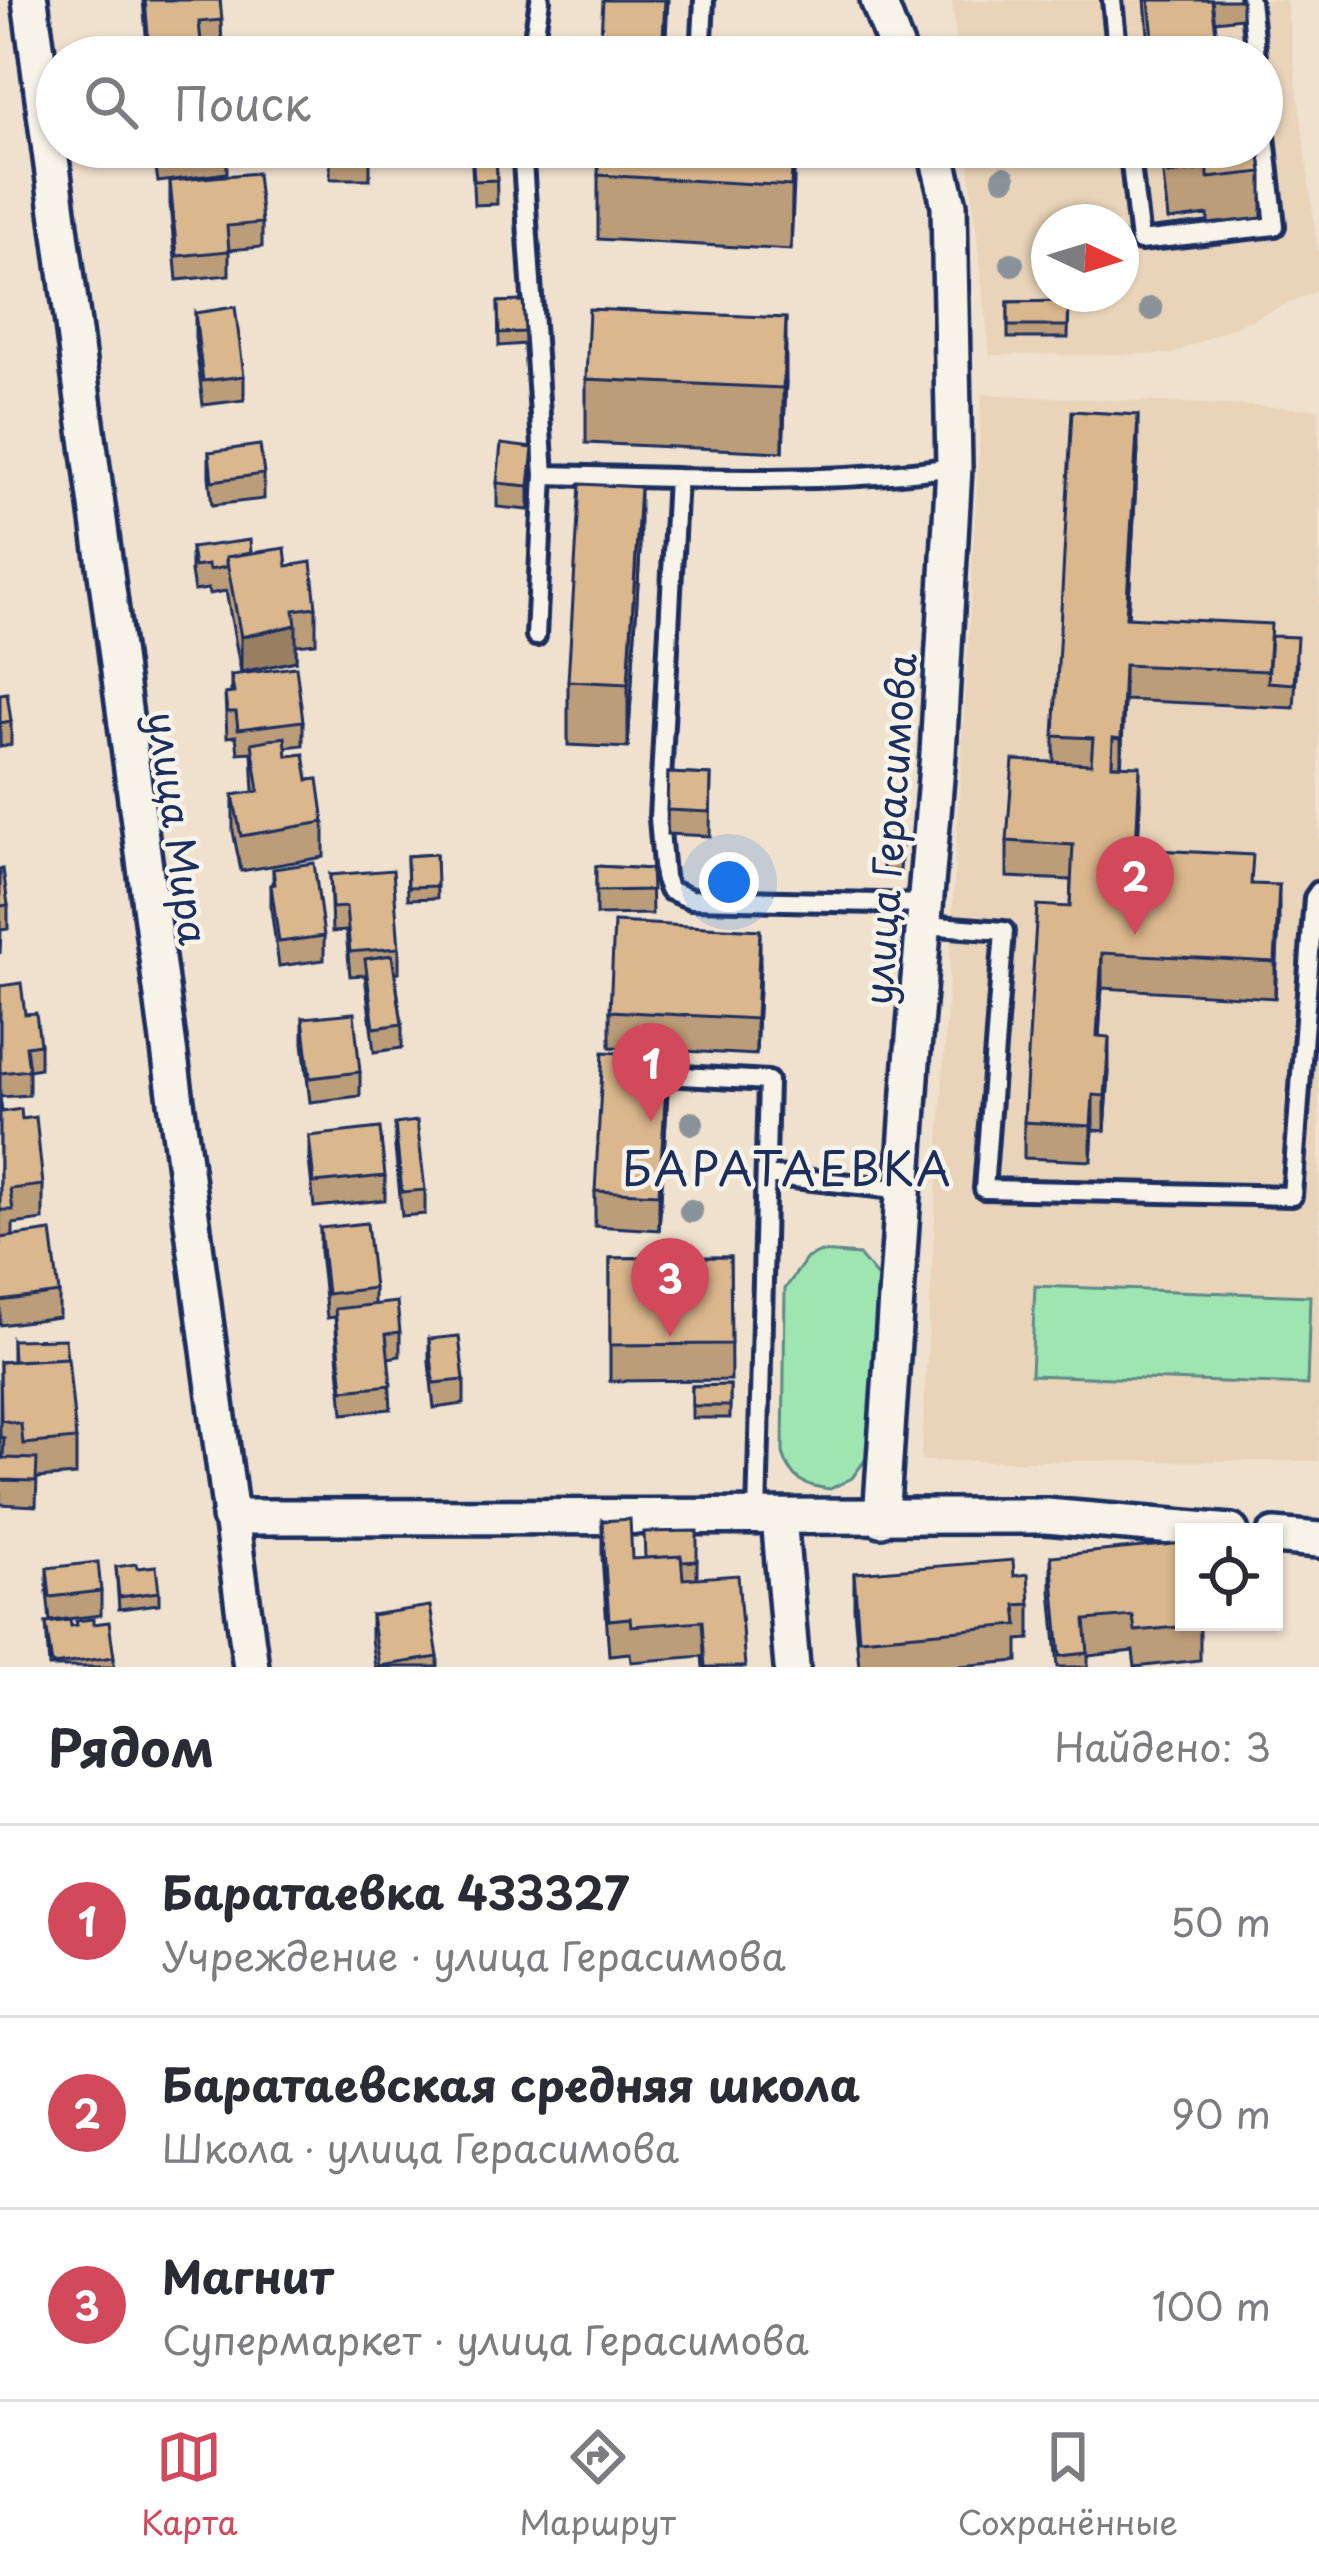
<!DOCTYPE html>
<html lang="ru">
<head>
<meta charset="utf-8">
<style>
	:root { --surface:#fff; --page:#f2f2f3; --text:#2b2b33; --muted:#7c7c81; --line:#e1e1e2; --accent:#d1495b }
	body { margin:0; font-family:"Playpen Sans",sans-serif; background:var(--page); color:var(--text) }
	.controls { position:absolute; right:36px; bottom:36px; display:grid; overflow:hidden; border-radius:0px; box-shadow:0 3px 9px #0004 }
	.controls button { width:108px; height:108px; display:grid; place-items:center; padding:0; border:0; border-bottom:3px solid var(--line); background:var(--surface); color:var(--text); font:60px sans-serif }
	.compass { position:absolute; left:1031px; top:204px; width:108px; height:108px; border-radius:50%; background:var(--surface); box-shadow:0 3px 9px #0004; rotate:94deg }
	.you { position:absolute; left:729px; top:882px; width:42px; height:42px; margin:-30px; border:9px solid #fff; border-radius:50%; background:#1a73e8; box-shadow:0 0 0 18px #1a73e833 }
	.badge { display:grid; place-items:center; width:78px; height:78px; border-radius:50%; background:var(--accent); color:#fff; font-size:39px; font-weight:700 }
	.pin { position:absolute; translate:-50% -99px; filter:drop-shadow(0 3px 6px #0008) }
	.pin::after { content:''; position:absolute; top:63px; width:42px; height:36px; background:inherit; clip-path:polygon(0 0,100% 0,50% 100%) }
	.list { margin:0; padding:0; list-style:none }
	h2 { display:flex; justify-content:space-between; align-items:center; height:156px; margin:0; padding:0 48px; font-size:51px }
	h2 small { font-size:39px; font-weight:400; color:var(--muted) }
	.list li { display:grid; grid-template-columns:78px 1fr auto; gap:36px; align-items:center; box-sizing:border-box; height:192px; padding:0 48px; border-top:3px solid var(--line) }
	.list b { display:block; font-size:45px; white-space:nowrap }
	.list p { margin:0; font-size:39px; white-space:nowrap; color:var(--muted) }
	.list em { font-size:39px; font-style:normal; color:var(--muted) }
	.icon { flex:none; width:66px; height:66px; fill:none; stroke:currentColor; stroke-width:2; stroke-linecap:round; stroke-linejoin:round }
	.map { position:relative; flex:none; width:1319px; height:1667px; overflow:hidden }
	.search { position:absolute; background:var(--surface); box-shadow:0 3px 9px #0004; left:36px; right:36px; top:36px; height:132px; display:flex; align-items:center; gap:30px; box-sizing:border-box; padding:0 42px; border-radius:66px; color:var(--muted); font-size:45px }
	.sheet { height:732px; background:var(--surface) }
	nav { display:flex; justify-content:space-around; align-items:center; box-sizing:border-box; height:168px; border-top:3px solid var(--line); background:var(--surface); font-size:33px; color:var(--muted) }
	nav a { display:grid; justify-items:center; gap:6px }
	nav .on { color:var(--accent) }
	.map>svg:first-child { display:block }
</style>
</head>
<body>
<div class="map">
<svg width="1319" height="1667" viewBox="0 0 1319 1667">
	<rect width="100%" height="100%" fill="#efe1cd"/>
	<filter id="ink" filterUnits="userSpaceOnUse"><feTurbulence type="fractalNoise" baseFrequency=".00833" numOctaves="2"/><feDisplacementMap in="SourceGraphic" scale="24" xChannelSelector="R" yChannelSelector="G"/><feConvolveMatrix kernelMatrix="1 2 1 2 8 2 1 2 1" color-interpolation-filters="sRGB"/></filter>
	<g filter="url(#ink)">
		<path fill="#e9d4ba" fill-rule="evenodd" d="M952,0H1286L1319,259V290L1172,354L990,355L967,147H1262V57H958ZM1049,222H1121V294H1049Z
			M982,394L1319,409V1461H921Z"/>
		<path fill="#9fe5b1" stroke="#5d8a88" stroke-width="3" d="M821,1252L859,1255L884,1285L871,1452L852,1478L830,1489C804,1486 791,1480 783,1453L785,1289L807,1258Z
			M1035,1286L1310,1296L1307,1385L1031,1375Z"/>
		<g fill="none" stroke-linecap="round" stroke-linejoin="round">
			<g stroke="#1b2f5e" stroke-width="26">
				<path id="service" d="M1112,0L1118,57
					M1250,0L1256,57
					M531,57L540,0
					M701,57L704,0
					M522,147L544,475L536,636
					M1129,147L1140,241L1275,226L1262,110
					M544,475L677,478L659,818L664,877L669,890L691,899L926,904
					M677,478C770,480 861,480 954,467
					M925,925L1004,931L984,1189L1292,1196L1314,898L1319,891
					M649,1074L768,1081L757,1518
					M766,1175L905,1190"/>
			</g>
			<g stroke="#1b2f5e" stroke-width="42">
				<path id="minor" d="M30,0L251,1667
					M878,0L900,57
					M229,1517L1046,1516L1231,1532
					M779,1517L792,1667
					M881,1519L912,1062L938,754L954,467L949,205L935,147
					M1274,1536L1319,1540"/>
			</g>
			<use href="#service" stroke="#f7f3e8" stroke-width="16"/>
			<use href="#minor" stroke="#f7f3e8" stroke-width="33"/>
		</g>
		<g fill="#899399">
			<circle cx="1004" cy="178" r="12"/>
			<circle cx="1012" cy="264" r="12"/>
			<circle cx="1151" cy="309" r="12"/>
			<circle cx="692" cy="1123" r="12"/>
			<circle cx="691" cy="1211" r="12"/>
		</g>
		<path fill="#bc9d79" stroke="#1b2f5e" stroke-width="3" d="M143,0H220L222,44L202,46V57H148Z
			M1145,0H1242V18L1215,21L1219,57H1150Z
			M153,147H227V173L158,182Z
			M247,147H284L248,150Z
			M330,147H370V179H330Z
			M471,147H496L497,204L474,205Z
			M794,147L791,250L598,239V175Z
			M1160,147H1259L1262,172V218L1208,224V215L1168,220Z
			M170,181L262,223V247L229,250V275L177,280L170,205Z
			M523,301L525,344L499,346L498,302Z
			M1069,301L1068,338H1008V302Z
			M195,313L244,376V400L203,405L195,337Z
			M586,379L786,382L783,452L586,443Z
			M1138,450L1128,617L1271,636L1297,661L1294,708L1124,700L1121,765L1140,802L1138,849L1253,884L1279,920L1275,998L1102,988L1099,1036L1109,1072L1105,1131L1093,1130L1091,1161L1024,1158V1122L1070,907L1071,880L1007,877V841L1054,762V736Z
			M209,452L264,474V499L212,505L209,476Z
			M533,472L529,510L497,507V483Z
			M191,548L251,553L287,566L316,607V643L296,645V661L241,672L226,591L209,594L208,589L194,591L191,572Z
			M640,551L628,748L568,745V681Z
			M231,675L303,721V745L286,747L287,756L308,780L324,822V857L241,871L233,831V795L254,792L252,752L238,753L236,736L227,737L225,694L231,693Z
			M0,694L11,721V745L0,747Z
			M668,773L711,775L710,836L667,834Z
			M902,843L900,871L883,870V858Z
			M436,854L437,898L408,899L407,856Z
			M596,866L651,869L652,914L596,915Z
			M0,869L8,905V929L1,930L0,954Z
			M273,869L324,936V960L279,966L271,909V885L273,884Z
			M330,875L399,948V972L395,973L402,1024V1048L374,1052L365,975L350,976L346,931L332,932Z
			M760,966L756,1055L610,1047V1011Z
			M0,986L25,1014L40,1044V1068L29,1070V1095L0,1097Z
			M303,1018L360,1072V1096L310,1102L303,1043Z
			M668,1091L659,1230L595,1226V1191Z
			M0,1098L2,1112L22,1119L43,1185V1220L13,1224V1236L59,1293V1317L0,1325Z
			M395,1124L425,1190V1214L402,1216L395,1148Z
			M309,1136L385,1176V1200L314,1207L309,1160Z
			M320,1228L374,1288V1304L400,1332V1356L388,1358L391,1409L343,1414L335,1317L327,1318L320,1252Z
			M730,1257L731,1380L610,1381V1258Z
			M429,1339L464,1380V1404L434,1408L429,1363Z
			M12,1340L76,1439V1475L37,1478L36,1506L0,1504V1362L12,1361Z
			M730,1385V1418H692V1386Z
			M602,1521L632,1559L697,1561V1578L745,1667H703L702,1656L631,1662L630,1653L609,1655L602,1556Z
			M1051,1556L1200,1622V1660L1135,1667L1133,1651L1088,1656V1667H1058L1051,1591Z
			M116,1567L137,1568L159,1592V1604L119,1609Z
			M47,1568L101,1591V1615L50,1621L47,1592Z
			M854,1573L1014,1576L1030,1604V1639L1018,1640V1661L947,1667H859L854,1609Z
			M371,1615L438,1657V1667H375L371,1639Z
			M46,1623L71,1626L93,1624L114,1657V1667H49Z"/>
		<path fill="#998063" stroke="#1b2f5e" stroke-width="3" d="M665,0H668L665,57H662Z
			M793,147H794V183L791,250Z
			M786,318V382L783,452V388Z
			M1138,415V450L1126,652V617Z
			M533,448V472L529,510V486Z
			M640,487V551L628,748V684Z
			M296,625V661L241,672V637Z
			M1124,665V700L1121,774V739Z
			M1140,766V802L1136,884V849Z
			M1279,885V920L1275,998V962Z
			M760,930V966L756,1055V1019Z
			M1102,953V988L1097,1072V1036Z
			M1109,1037V1072L1105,1131V1096Z
			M668,1056V1091L659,1230V1194Z
			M1093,1095V1130L1091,1161V1126Z"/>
		<path fill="#dbb78d" stroke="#1b2f5e" stroke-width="3" d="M145,0H220L222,20L199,22L202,51L150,57Z
			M603,0H665L662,57L600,55Z
			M1149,0H1212L1219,57H1155Z
			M156,147H227V148L158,158Z
			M330,147H370V155H330Z
			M472,147H496L497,180L474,181Z
			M599,147H793L791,186L598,175Z
			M1165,147H1259L1262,172L1208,178V169L1168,174Z
			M257,173L262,223L227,226L229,251L177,256L170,181Z
			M1095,212L1096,222H1063V215Z
			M523,301L525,332L499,333L498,302Z
			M1069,301L1068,326H1008V302Z
			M235,307L244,376L203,381L195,313Z
			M589,309L786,318L783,388L586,379Z
			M1072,411L1138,415L1126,617L1271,624L1268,671L1124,665L1121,739L1113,738L1112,765L1140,766L1136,849L1253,855L1251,884L1279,885L1275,962L1102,953L1097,1036L1109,1037L1105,1096L1093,1095L1091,1126L1024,1122L1037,905L1070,907L1073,845L1007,841L1013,760L1091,764L1093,738L1054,736Z
			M501,444L533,448L529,486L497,483Z
			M260,445L264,474L212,481L209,452Z
			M580,484L640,487L628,684L568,681Z
			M250,540L251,553L226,557V567L209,570L208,565L194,567L191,548Z
			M285,548L287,566L311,562L316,607L294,610L296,625L241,637L226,557Z
			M1271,636L1297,637L1294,684L1268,682Z
			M296,667L303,721L238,729L236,712H227L225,694L234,693L231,675Z
			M7,693L11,721L0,723V694Z
			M285,737L287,756L304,754L308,780L318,779L324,822L241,836L233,795L259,791L252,743Z
			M668,773L711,775L710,812L667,810Z
			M885,829L902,830L900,859L883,858Z
			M436,854L437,886L408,887L407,856Z
			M314,863L324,936L279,942L271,885L275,884L273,869Z
			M596,866L651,869L652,890L596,891Z
			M0,869H3L8,905L0,906Z
			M393,870L399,948L350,952L346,907L332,908L330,875Z
			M614,922L760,930L756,1019L610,1011Z
			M392,955L402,1024L374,1028L365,959Z
			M21,983L25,1014L36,1013L40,1044L26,1046L29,1070L0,1073V986Z
			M354,1013L360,1072L310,1078L303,1018Z
			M603,1052L668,1056L659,1194L595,1191Z
			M0,1098L2,1112L21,1109L22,1119L36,1117L43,1185L10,1189L13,1210H0Z
			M417,1121L425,1190L402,1192L395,1124Z
			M380,1128L385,1176L314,1183L309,1136Z
			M367,1223L374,1288L327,1294L320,1228Z
			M51,1231L59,1293L0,1301V1238Z
			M730,1257L731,1344L610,1345V1258Z
			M397,1302L400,1332L386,1334L391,1385L343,1390L335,1309Z
			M459,1336L464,1380L434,1383L429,1339Z
			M65,1339L67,1358L13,1361L12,1340Z
			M68,1358L76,1439L23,1444L21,1424L1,1420L0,1362Z
			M730,1385V1406H692V1386Z
			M0,1437L4,1438L3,1458L37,1459L36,1481L0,1480Z
			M630,1519L632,1559L681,1556L683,1579L738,1575L745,1667H705L702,1621L631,1626L630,1618L609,1620L602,1521Z
			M697,1531V1561L682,1562L681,1556L645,1558L644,1532Z
			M1184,1543V1622H1200V1625L1135,1631L1133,1616L1085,1620L1088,1653L1060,1656L1051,1556Z
			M1013,1560L1014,1576L1028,1574L1030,1604L1016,1605L1018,1625L859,1639L854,1573Z
			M98,1562L101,1591L50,1597L47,1568Z
			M136,1564L137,1568L156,1566L159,1592L119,1597L116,1567Z
			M430,1606L438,1657L379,1666L371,1615Z
			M93,1619V1624L109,1622L114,1657L52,1665L46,1623L70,1620L71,1626L77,1625L76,1621Z"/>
	</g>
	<g text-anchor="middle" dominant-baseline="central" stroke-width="9" stroke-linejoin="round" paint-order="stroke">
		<g font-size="39" fill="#1b2f5e" stroke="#f7f3e8">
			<text transform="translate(180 828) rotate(82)">улица Мира</text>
			<text transform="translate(888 829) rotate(-86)">улица Герасимова</text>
		</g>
		<g font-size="45" letter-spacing="3" fill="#1b2f5e" stroke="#f7f3e8">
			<text x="788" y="1167">БАРАТАЕВКА</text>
		</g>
	</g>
</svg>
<div class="controls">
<button><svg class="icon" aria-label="locate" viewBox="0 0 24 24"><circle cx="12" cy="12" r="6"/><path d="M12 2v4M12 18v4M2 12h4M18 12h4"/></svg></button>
</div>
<svg class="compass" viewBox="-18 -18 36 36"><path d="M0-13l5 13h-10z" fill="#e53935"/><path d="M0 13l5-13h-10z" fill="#7c7c81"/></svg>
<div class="you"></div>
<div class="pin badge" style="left:651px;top:1122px">1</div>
<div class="pin badge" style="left:1135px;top:935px">2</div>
<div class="pin badge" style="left:670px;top:1337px">3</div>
<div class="search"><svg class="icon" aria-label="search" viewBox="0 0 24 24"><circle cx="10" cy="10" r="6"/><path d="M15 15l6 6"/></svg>Поиск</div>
</div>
<section class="sheet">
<h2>Рядом<small>Найдено: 3</small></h2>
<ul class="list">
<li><span class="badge">1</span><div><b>Баратаевка 433327</b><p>Учреждение · улица Герасимова</p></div><em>50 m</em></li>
<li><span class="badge">2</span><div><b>Баратаевская средняя школа</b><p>Школа · улица Герасимова</p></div><em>90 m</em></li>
<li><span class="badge">3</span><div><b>Магнит</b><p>Супермаркет · улица Герасимова</p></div><em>100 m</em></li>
</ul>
</section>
<nav>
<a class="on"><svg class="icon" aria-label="map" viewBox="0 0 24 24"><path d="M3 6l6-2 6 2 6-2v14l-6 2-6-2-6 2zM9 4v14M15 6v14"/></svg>Карта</a>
<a><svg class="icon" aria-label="directions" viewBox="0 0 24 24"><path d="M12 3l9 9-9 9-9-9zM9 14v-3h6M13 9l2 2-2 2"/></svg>Маршрут</a>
<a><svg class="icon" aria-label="saved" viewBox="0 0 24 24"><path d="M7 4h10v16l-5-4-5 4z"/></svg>Сохранённые</a>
</nav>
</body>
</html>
